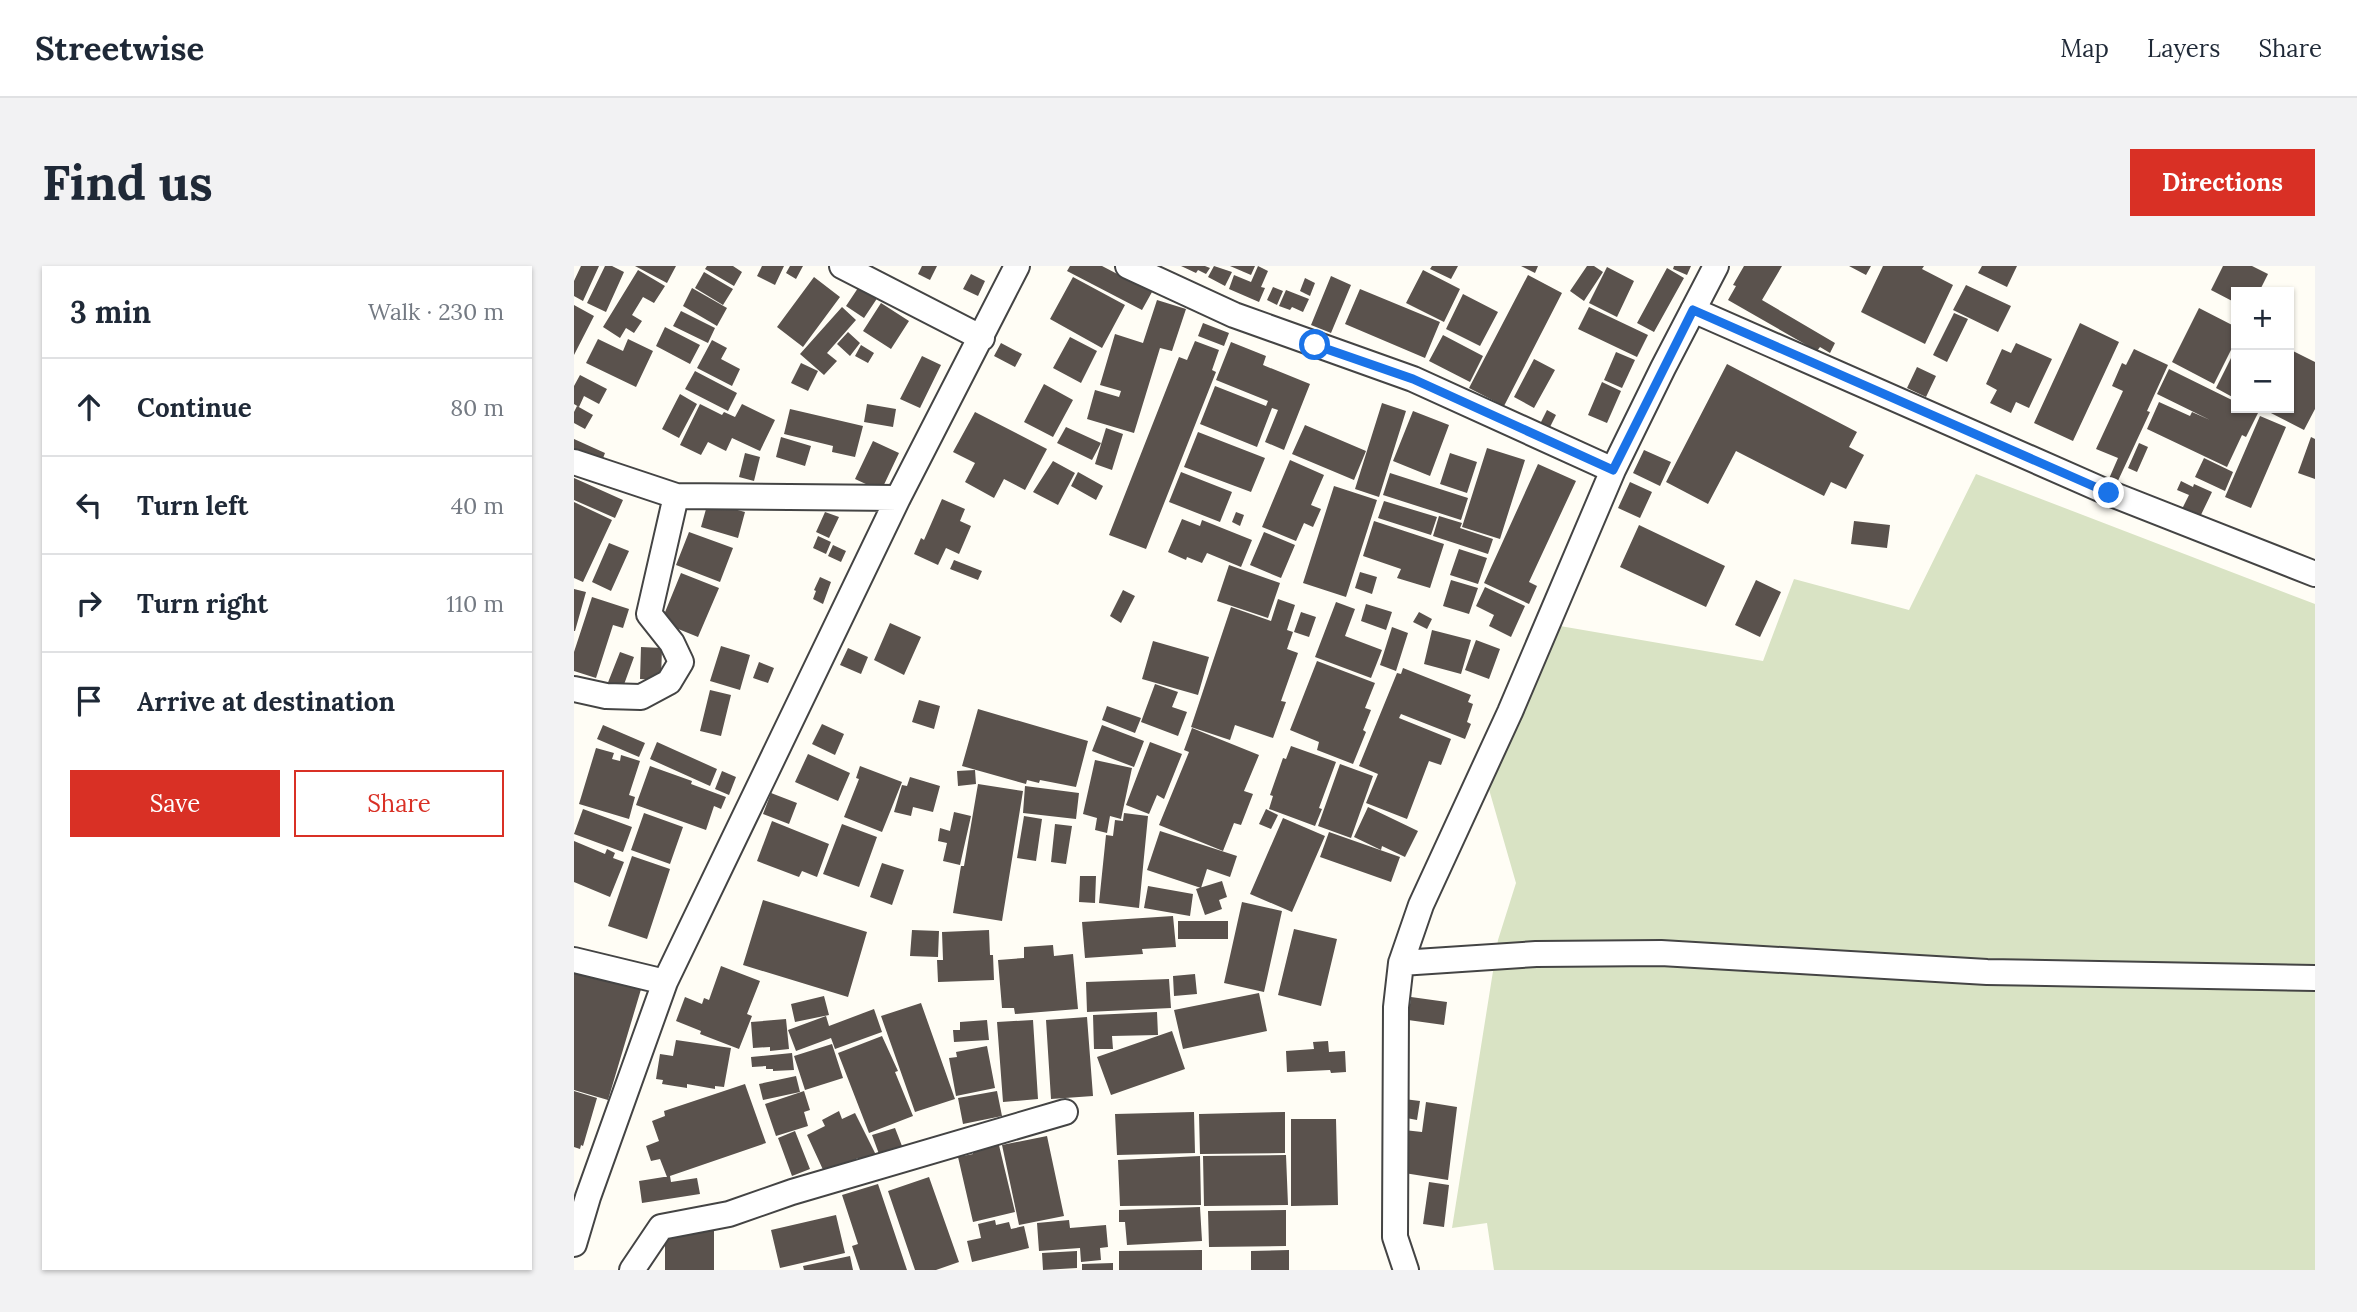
<!DOCTYPE html>
<html lang="en">
<head>
<meta charset="utf-8">
<style>
	:root { --surface:#fff; --page:#f2f2f3; --text:#1f2937; --muted:#747a83; --line:#e0e1e3; --accent:#d93025 }
	body { margin:0; font-family:Lora,serif; background:var(--page); color:var(--text) }
	.controls { position:absolute; right:21px; top:21px; display:grid; overflow:hidden; border-radius:0px; box-shadow:0 2px 5px #0004 }
	.controls button { width:63px; height:63px; display:grid; place-items:center; padding:0; border:0; border-bottom:2px solid var(--line); background:var(--surface); color:var(--text); font:35px sans-serif }
	.stop { position:absolute; width:21px; height:21px; margin:-16px; border:5px solid #1a73e8; border-radius:50%; background:#fff }
	.stop.end { background:#1a73e8; border-color:#fff; box-shadow:0 2px 7px #0008 }
	.list { margin:0; padding:0; list-style:none }
	h2 { display:flex; justify-content:space-between; align-items:center; height:91px; margin:0; padding:0 28px; font-size:30px }
	h2 small { font-size:23px; font-weight:400; color:var(--muted) }
	.list li { display:grid; grid-template-columns:46px 1fr auto; gap:21px; align-items:center; box-sizing:border-box; height:98px; padding:0 28px; border-top:2px solid var(--line) }
	.list b { display:block; font-size:26px; white-space:nowrap }
	.list em { font-size:23px; font-style:normal; color:var(--muted) }
	.actions { display:flex; gap:14px; padding:21px 28px }
	.actions a { flex:1; padding:16px 0; border:2px solid var(--accent); border-radius:0px; text-align:center; font-size:24px; color:var(--accent) }
	.actions .main { background:var(--accent); color:#fff }
	.icon { flex:none; width:38px; height:38px; fill:none; stroke:currentColor; stroke-width:2; stroke-linecap:round; stroke-linejoin:round }
	.map { position:relative; flex:none; width:1741px; height:1004px; overflow:hidden; border-radius:0px }
	header { display:flex; align-items:center; gap:42px; box-sizing:border-box; height:98px; padding:0 35px; background:var(--surface); border-bottom:2px solid var(--line) }
	header strong { font-size:33px }
	nav { display:flex; gap:38px; margin-inline-start:auto; font-size:24px }
	.intro { display:flex; align-items:center; justify-content:space-between; box-sizing:border-box; height:168px; padding:0 42px }
	h1 { margin:0; font-size:49px }
	.button { padding:18px 32px; border-radius:0px; background:var(--accent); color:#fff; font-size:24px; font-weight:700 }
	main { display:flex; gap:42px; padding:0 42px }
	aside { flex:1; background:var(--surface); border-radius:0px; box-shadow:0 2px 5px #0004 }
	.map>svg:first-child { display:block }
</style>
</head>
<body>
<header>
<strong>Streetwise</strong>
<nav><a>Map</a><a>Layers</a><a>Share</a></nav>
</header>
<div class="intro"><h1>Find us</h1><a class="button">Directions</a></div>
<main>
<aside>
<h2>3 min<small>Walk · 230 m</small></h2>
<ul class="list">
<li><svg class="icon" aria-label="ahead" viewBox="0 0 24 24"><path d="M12 20V5M6 11l6-6 6 6"/></svg><div><b>Continue</b></div><em>80 m</em></li>
<li><svg class="icon" aria-label="left" viewBox="0 0 24 24"><path d="M17 20v-9H6M10 6l-5 5 5 5"/></svg><div><b>Turn left</b></div><em>40 m</em></li>
<li><svg class="icon" aria-label="right" viewBox="0 0 24 24"><path d="M7 20v-9h11M14 6l5 5-5 5"/></svg><div><b>Turn right</b></div><em>110 m</em></li>
<li><svg class="icon" aria-label="arrive" viewBox="0 0 24 24"><path d="M6 21V4h12l-3 4 3 4H6"/></svg><div><b>Arrive at destination</b></div></li>
</ul>
<div class="actions"><a class="main">Save</a><a>Share</a></div>
</aside>
<div class="map">
<svg width="1741" height="1004" viewBox="0 0 1741 1004">
	<rect width="100%" height="100%" fill="#fffdf5"/>
	<path fill="#d9e3c4" d="M1402,208L1741,338V1004H920L913,957L878,962L924,674L942,617L912,513L986,360L1189,395L1220,313L1335,344Z"/>
	<path fill="#5a524d" d="M7,0H25L9,35L0,30V15Z
		M31,0H38L50,6L32,46L13,37Z
		M61,0H102L93,17Z
		M133,0H159L168,6L160,20L131,3Z
		M188,0H210L201,19L183,10Z
		M216,0H229L222,13L212,7Z
		M348,0H363L356,14L344,8Z
		M496,0H528L578,26L568,44L493,5Z
		M607,0H631L636,2L632,8L624,4L622,7Z
		M640,0L658,6L651,20L634,11Z
		M656,0H681L677,9Z
		M684,0L694,5L687,21L691,22L685,36L655,23L660,9L677,16Z
		M858,0H884L877,13L856,3Z
		M947,0H964L961,7Z
		M1013,0H1020L1029,6L1010,35L996,25Z
		M1100,0H1117L1113,9L1099,3Z
		M1170,0H1208L1188,34L1261,77L1256,87L1246,81L1243,85L1154,34L1162,20L1159,19Z
		M1275,0H1297L1292,9Z
		M1309,0H1350L1348,3L1379,19L1351,78L1287,46Z
		M1408,0H1443L1433,21L1404,7Z
		M1649,0H1678L1694,8L1685,26H1662V37L1637,24Z
		M1033,1L1060,15L1043,51L1015,37Z
		M1093,2L1110,12L1080,66L1063,57Z
		M64,4L91,20L80,37L69,31L58,49L68,55L60,67L52,62L46,72L29,61Z
		M849,4L886,23L870,56L832,37Z
		M130,6L159,23L149,39L121,22Z
		M397,8L411,15L404,30L389,23Z
		M954,9L988,27L930,140L895,122Z
		M757,10L777,19L757,67L737,59Z
		M240,11L266,31L229,81L203,61Z
		M499,11L551,39L528,82L476,53Z
		M731,12L741,17L736,30L726,25Z
		M286,19L304,31L290,52L272,40Z
		M1392,19L1437,40L1424,66L1379,44Z
		M699,21L709,25L703,39L693,34Z
		M118,22L153,42L143,60L109,40Z
		M786,23L866,56L851,92L771,58Z
		M712,24L735,33L729,46L718,41L716,44L705,40Z
		M889,28L924,46L906,80L872,63Z
		M583,34L612,43L598,85L586,82L560,167L513,153L521,124L545,131L547,125L526,119L541,68L569,77Z
		M307,37L335,55L317,83L289,65Z
		M0,39L20,50L0,89Z
		M268,41L282,54L253,87L263,95L250,109L226,88Z
		M1015,41L1074,69L1063,91L1004,63Z
		M1625,42L1662,61V74L1640,118L1598,96Z
		M107,45L141,62L134,77L99,60Z
		M1380,47L1394,53L1373,96L1359,89Z
		M629,57L655,67L650,80L624,70Z
		M1506,57L1545,76L1499,175L1460,157Z
		M91,61L126,79L116,98L82,80Z
		M274,66L286,77L276,90L263,78Z
		M869,69L909,90L896,116L855,95Z
		M496,71L523,85L507,117L479,102Z
		M24,73L49,85L54,73L79,85L62,121L12,97Z
		M138,74L153,82L147,93L166,103L158,120L123,102Z
		M621,75L645,84L638,104L642,106L572,283L535,269L605,91L613,94Z
		M657,76L692,90L689,99L736,118L710,184L691,176L704,144L698,142L683,181L626,158L641,120L692,140L694,135L642,114Z
		M427,77L448,88L441,101L420,90Z
		M1442,77L1478,93L1455,142L1442,136L1437,147L1416,137L1423,124L1412,118L1428,83L1437,87Z
		M287,79L300,87L294,97L281,90Z
		M1662,82V133L1642,122Z
		M1560,83L1594,99L1573,145L1576,146L1542,219L1534,215L1544,192L1522,183L1549,125L1538,120L1548,97L1552,99Z
		M1717,84L1741,96V143L1730,164L1691,144L1693,142H1715V89Z
		M1042,86L1061,94L1048,122L1030,114Z
		M348,90L367,99L346,142L326,133Z
		M960,93L981,104L960,142L940,131Z
		M227,97L244,105L234,125L217,117Z
		M1153,98L1283,166L1275,181L1290,189L1272,223L1257,216L1250,230L1162,185L1134,238L1092,216Z
		M1343,101L1362,110L1352,131L1333,122Z
		M1595,103L1662,136V142H1674L1684,147L1672,171L1668,169L1653,201L1573,163L1585,136L1616,150L1618,146L1636,154L1583,128Z
		M121,105L163,127L154,145L111,123Z
		M6,109L33,123L25,138L10,130L5,141L0,138V120Z
		M1028,116L1047,125L1033,157L1014,149Z
		M470,118L499,134L479,171L450,156Z
		M106,128L123,138L105,172L88,163Z
		M808,137L832,145L805,231L781,223Z
		M126,138L148,149L150,146L161,151L168,138L201,154L186,185L158,172L152,185L134,176L127,189L106,179Z
		M293,138L322,143L319,161L290,156Z
		M3,140L19,149L11,163L0,157V146Z
		M216,143L289,160L281,191L258,186L259,180L210,168Z
		M973,144L982,149L974,165L965,160Z
		M839,145L875,159L856,210L819,195Z
		M401,146L473,183L451,224L430,213L420,232L391,216L401,197L379,186Z
		M1686,150L1712,161L1677,242L1651,231Z
		M731,159L792,185L780,214L718,188Z
		M492,161L527,177L518,194L483,177Z
		M532,162L549,168L538,204L521,198Z
		M624,166L691,192L677,226L610,201Z
		M207,171L237,180L231,200L202,191Z
		M1737,171L1741,173V213L1724,207Z
		M0,173L31,187L26,200L0,189Z
		M299,175L325,187L307,225L281,213Z
		M1565,177L1574,181L1563,206L1554,202Z
		M913,182L951,194L926,273L888,261Z
		M1070,184L1097,196L1086,220L1059,207Z
		M171,187L186,191L180,215L165,211Z
		M876,187L903,196L893,227L866,218Z
		M1630,192L1659,206L1651,225L1621,211Z
		M716,194L750,209L737,239L747,243L739,261L730,257L722,275L688,261Z
		M479,195L501,207L484,239L459,226Z
		M964,198L1002,215L955,316L963,320L955,338L910,317Z
		M504,206L529,220L522,234L497,220Z
		M607,206L658,226L646,256L595,236Z
		M816,207L894,232L887,254L809,229Z
		M0,212L49,234L41,252L0,234Z
		M1607,215L1619,221L1620,218L1638,226L1625,253L1607,245L1615,229L1603,224Z
		M1056,216L1078,226L1066,252L1044,242Z
		M760,220L803,234L772,331L729,317Z
		M368,233L391,243L386,255L397,260L385,288L372,282L364,299L340,288L347,272L350,274Z
		M810,235L863,251L857,269L804,252Z
		M0,236L38,254L9,316L0,312Z
		M134,236L171,246L164,272L127,261Z
		M251,246L265,251L255,272L242,266Z
		M662,246L670,249L666,260L658,256Z
		M865,250L888,257L886,262L919,273L914,288L859,270Z
		M608,253L626,260L628,254L678,274L667,301L633,287L628,297L613,291L612,294L594,286Z
		M800,255L870,278L856,322L823,312L827,303L789,290Z
		M1280,255L1316,259L1313,282L1277,278Z
		M1065,259L1151,300L1132,341L1046,301Z
		M115,266L159,282L146,316L102,299Z
		M690,266L721,279L707,312L676,299Z
		M244,270L257,276L252,288L239,282Z
		M35,277L55,285L37,325L18,316Z
		M259,279L272,285L267,296L254,290Z
		M885,283L913,292L904,318L876,309Z
		M380,294L408,305L404,314L376,303Z
		M655,299L706,317L694,352L643,335Z
		M786,306L803,311L798,328L781,322Z
		M107,307L145,322L124,371L87,356Z
		M246,311L257,316L249,338L239,333L242,325L240,324Z
		M877,314L904,322L895,348L869,340Z
		M1182,314L1207,326L1186,371L1161,359Z
		M911,321L951,340L937,371L915,360L920,349L902,340Z
		M0,323L12,326L1,365H0Z
		M549,324L561,330L547,357L536,350Z
		M18,331L55,343L49,362L39,359L22,412L0,405V386Z
		M704,333L721,339L713,364L719,366L713,383L724,387L707,435L712,436L699,472L661,459L656,474L617,461L657,341L697,355Z
		M762,336L781,343L771,370L808,384L797,412L741,391Z
		M792,338L818,346L812,364L787,355Z
		M727,346L742,351L735,371L720,366Z
		M845,346L858,353L853,363L839,356Z
		M316,357L347,371L330,409L300,394Z
		M818,361L834,367L822,405L806,399Z
		M858,364L897,374L887,408L850,398Z
		M902,374L926,383L915,413L891,404Z
		M579,375L635,391L624,429L568,413Z
		M147,380L176,389L166,424L136,415Z
		M67,381L88,382L87,414L66,413Z
		M274,382L294,391L287,408L266,399Z
		M46,386L60,391L48,424L33,419Z
		M743,395L801,417L791,442L797,444L789,464L792,466L779,498L743,484L745,476L716,464Z
		M185,396L200,402L194,417L179,412Z
		M829,402L897,429L894,436L899,438L893,456L897,458L891,473L827,448L825,452L877,473L867,499L855,495L833,553L792,537L804,508L785,500L823,407L827,408Z
		M581,418L604,426L598,441L613,446L604,470L567,456Z
		M136,424L157,429L147,470L126,465Z
		M345,434L366,440L360,463L338,456Z
		M533,440L567,452L561,467L528,454Z
		M404,443L514,475L502,521L466,514L465,517L453,514L452,518L388,500Z
		M248,458L270,468L261,489L238,478Z
		M29,459L71,477L65,491L23,473Z
		M528,459L570,475L560,501L518,485Z
		M618,462L685,489L670,525L679,528L667,559L660,557L649,585L585,559L615,486L610,484Z
		M83,476L143,503L136,520L76,493Z
		M576,476L608,488L590,533L583,529L575,548L552,539Z
		M717,480L762,496L745,542L748,543L741,560L695,543L699,530L696,529L709,492L712,493Z
		M22,482L40,487L38,493L46,495L47,489L66,495L55,529L61,531L55,553L5,538Z
		M234,488L276,507L264,535L221,516Z
		M521,494L558,502L547,553L536,550L533,567L521,564L523,552L509,548Z
		M766,498L799,510L777,572L744,560Z
		M76,500L118,515L117,518L152,531L147,543L140,540L132,564L62,539Z
		M286,500L328,516L308,566L270,551L285,513L282,512Z
		M401,504L402,518L384,520L383,505Z
		M148,505L162,511L155,529L141,523Z
		M336,511L366,520L359,546L339,541L337,550L320,546L328,519L333,520Z
		M404,518L449,525L428,655L379,647L387,600H390Z
		M451,520L505,527L502,553L449,547Z
		M197,527L223,537L215,558L189,548Z
		M794,541L844,565L831,591L808,580L807,584L780,571Z
		M9,543L58,561L49,586L0,568Z
		M692,543L704,549L697,563L685,558Z
		M380,546L397,550L386,599L369,595L373,577L364,575L366,562L376,565Z
		M70,547L109,561L96,598L57,584Z
		M550,547L574,550L565,642L525,637L532,569L539,570L541,554L549,555Z
		M450,550L468,553L462,595L443,592Z
		M709,552L751,570L718,646L676,628Z
		M198,555L255,578L243,611L228,605L225,611L183,595Z
		M268,558L303,571L285,621L249,608Z
		M481,558L498,560L492,598L477,596Z
		M586,565L663,590L656,611L633,603L627,622L573,604Z
		M755,566L826,591L817,616L746,591Z
		M0,575L31,588L33,583L41,587L39,592L50,596L36,631L0,616Z
		M58,590L96,603L73,673L34,660Z
		M308,597L330,604L318,639L296,631Z
		M506,610H522L521,637L505,636Z
		M648,615L653,631L645,634L648,643L631,649L622,623Z
		M574,620L619,628L616,650L570,642Z
		M189,634L293,666L274,731L169,699Z
		M668,636L708,645L690,726L650,717Z
		M599,650L602,681L568,683L569,688L511,692L508,656Z
		M604,655H654V673H604Z
		M720,663L763,673L747,740L704,729Z
		M338,664L365,665L364,691L336,690Z
		M415,664L416,689H419L420,714L364,716L363,694H369L368,666Z
		M479,679L480,690L499,688L504,743L441,748L440,742H428L424,694L450,692V681Z
		M0,699L68,720L34,834L0,824Z
		M147,700L186,715L173,748L178,750L165,783L126,768L127,765L102,755L111,731L128,738L130,732L135,734Z
		M621,708L623,728L600,730L599,710Z
		M595,713L597,742L513,746L512,716Z
		M685,727L693,765L609,783L600,744Z
		M250,730L255,749L221,756L217,738Z
		M837,731L873,736L870,759L834,754Z
		M347,737L381,833L341,846L307,750Z
		M300,743L308,766L261,783L257,772L222,785L214,764L252,750L255,760Z
		M583,746L584,769L538,770L539,783H520L519,749Z
		M513,751L519,830L477,833L472,754Z
		M212,753L215,783L196,785V781L179,782L177,756Z
		M413,754L415,774L380,776L379,764H386V756Z
		M459,754L464,833L429,836L423,756Z
		M598,765L611,803L537,829L523,791Z
		M308,770L324,805L321,806L339,850L295,867L264,787Z
		M102,774L157,782L150,821L141,820V823L113,818V822L88,818L89,814L82,813L86,788L99,790Z
		M754,775L755,786L771,785L772,806L757,807L756,804L713,806L712,785L740,783L739,776Z
		M258,778L269,812L231,824L220,790Z
		M413,780L421,822L382,830L375,792L383,791L382,786Z
		M218,787L220,804L199,805V803H192V800L178,801L177,791Z
		M222,810L226,826L189,834L185,818Z
		M171,818L192,877L93,911L86,893L77,895L72,880L85,875L78,855L91,850L90,845Z
		M0,825L23,832L9,880L7,879L6,883L0,881Z
		M230,825L236,844L230,846L234,860L202,870L191,838Z
		M423,825L428,850L389,858L384,832Z
		M830,833L846,835L843,854L827,851Z
		M852,836L883,841L874,914L824,906L830,864L848,866Z
		M265,845L268,853L281,847L303,891L287,898L284,892L251,908L233,869L251,860L248,854Z
		M620,846L621,887L543,889L541,848Z
		M711,846V887L626,888L625,848Z
		M717,853H762L764,939L717,940Z
		M321,862L328,880L305,888L298,869Z
		M221,865L236,903L218,910L204,872Z
		M473,870L490,950L445,959L428,879Z
		M423,871L441,946L399,956L384,891L399,888L397,877Z
		M712,889L714,939L630,940L629,890Z
		M626,890L627,939L546,940L544,894Z
		M96,910L97,916L123,912L126,928L68,937L65,915Z
		M355,911L385,996L362,1004H341L314,925Z
		M855,916L875,919L870,961L849,958Z
		M304,918L333,1004H286L278,980L284,978L268,929Z
		M626,941L628,975L553,979L551,956H545V944Z
		M712,944V980L635,981L634,945Z
		M262,949L271,987L206,1002L197,964Z
		M421,954L422,959L435,956L437,963L450,960L455,982L398,996L393,975L407,972L404,958Z
		M495,954L496,962L532,959L534,981L526,982L527,994L507,996L506,982L465,985L463,957Z
		M140,963V1004H91V964Z
		M628,984V1004H545V985Z
		M715,984V1004H677V985Z
		M503,985V1002L469,1004L468,987Z
		M276,990L279,1004H230L229,1000Z
		M539,997V1004H508V998Z"/>
	<g fill="none" stroke-linecap="round" stroke-linejoin="round">
		<g stroke="#444" stroke-width="28">
			<path id="minor" d="M268,0L408,72
				M554,0L660,49L839,113L1039,204
				M1119,44L1535,227L1741,308
				M0,196L102,230L324,232
				M0,423L32,430L67,431L95,416L107,396L98,377L75,348L102,230
				M0,694L91,716
				M827,697L962,688L1087,687L1413,706L1741,712
				M0,978L14,931L91,716L324,232L443,0
				M58,1004L87,961L155,948L218,926L491,846
				M832,1004L821,971L822,741L827,697L847,639L936,446L1039,204L1089,102L1142,0"/>
		</g>
		<use href="#minor" stroke="#fff" stroke-width="24"/>
	</g>
	<g fill="none" stroke-linecap="round" stroke-linejoin="round">
		<path stroke="#1a73e8" stroke-width="9" d="M741,79L839,113L1039,204L1119,44L1535,227"/>
	</g>
</svg>
<div class="controls">
<button>+</button>
<button>−</button>
</div>
<div class="stop" style="left:741px;top:79px"></div>
<div class="stop end" style="left:1535px;top:227px"></div>
</div>
</main>
</body>
</html>
